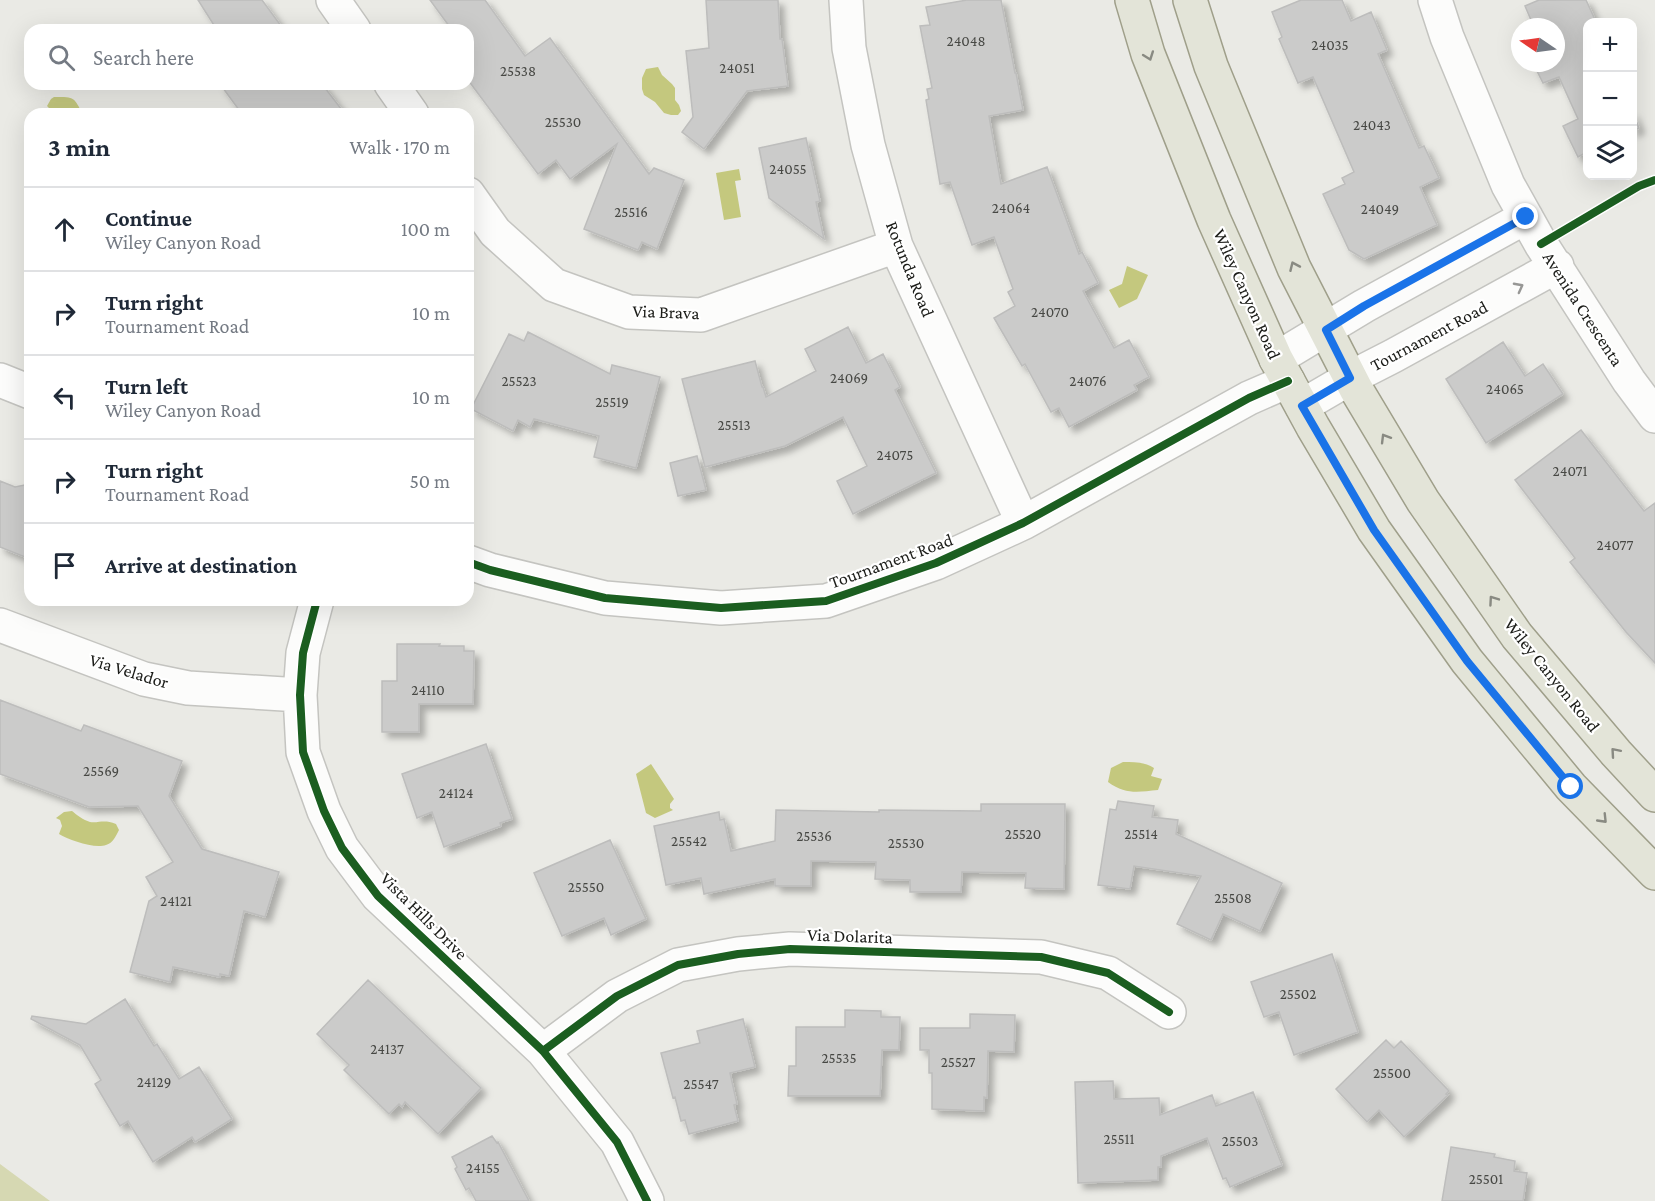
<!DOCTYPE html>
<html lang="en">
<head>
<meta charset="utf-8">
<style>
	:root { --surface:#fff; --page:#f6f6f7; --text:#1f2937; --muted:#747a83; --line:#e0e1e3 }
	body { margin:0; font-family:"Crimson Pro",serif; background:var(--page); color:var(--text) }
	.controls { position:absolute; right:18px; top:18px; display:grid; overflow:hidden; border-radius:12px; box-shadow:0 6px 24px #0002 }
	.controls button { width:54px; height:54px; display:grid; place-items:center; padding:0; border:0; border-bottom:2px solid var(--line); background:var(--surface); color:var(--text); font:30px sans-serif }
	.compass { position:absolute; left:1511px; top:18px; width:54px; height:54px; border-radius:50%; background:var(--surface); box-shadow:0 6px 24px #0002; rotate:283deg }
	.stop { position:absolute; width:18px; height:18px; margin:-14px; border:4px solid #1a73e8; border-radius:50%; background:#fff }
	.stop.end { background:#1a73e8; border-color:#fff; box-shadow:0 2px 6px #0008 }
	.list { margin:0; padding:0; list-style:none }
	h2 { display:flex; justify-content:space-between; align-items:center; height:78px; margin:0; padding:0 24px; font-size:26px }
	h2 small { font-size:20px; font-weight:400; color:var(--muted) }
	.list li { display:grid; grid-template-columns:39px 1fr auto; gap:18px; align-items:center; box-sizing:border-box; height:84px; padding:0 24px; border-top:2px solid var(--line) }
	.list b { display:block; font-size:22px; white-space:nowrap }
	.list p { margin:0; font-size:20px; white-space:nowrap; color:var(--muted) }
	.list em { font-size:20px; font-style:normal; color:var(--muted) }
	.icon { flex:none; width:33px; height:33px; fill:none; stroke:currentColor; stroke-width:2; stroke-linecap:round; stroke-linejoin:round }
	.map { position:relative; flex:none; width:1655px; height:1201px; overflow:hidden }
	.search { position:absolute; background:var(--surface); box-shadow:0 6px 24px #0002; left:24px; top:24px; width:450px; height:66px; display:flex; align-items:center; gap:15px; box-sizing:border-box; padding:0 21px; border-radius:18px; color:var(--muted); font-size:22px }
	.panel { position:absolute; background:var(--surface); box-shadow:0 6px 24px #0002; left:24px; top:108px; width:450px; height:498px; border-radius:18px }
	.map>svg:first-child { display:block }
</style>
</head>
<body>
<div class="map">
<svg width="1655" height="1201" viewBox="0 0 1655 1201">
	<defs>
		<filter id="shadow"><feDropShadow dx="5.5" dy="5.5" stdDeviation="3" flood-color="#0004"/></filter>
	</defs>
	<rect width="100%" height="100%" fill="#eaeae5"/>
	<path fill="#d6d8b2" d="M0,1164L50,1201H0Z"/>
	<path fill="#c4c87e" d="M658,67L662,75L672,84L675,88V100L679,105L681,111L678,115H671L664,113L655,102L644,95L642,89V78L646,69Z
		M54,97C76,97 73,97 83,114L54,113L47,106L51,99Z
		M739,169L741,180L735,181L741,217L724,220L716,173Z
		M1127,266L1148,275L1137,299L1119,308L1109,290L1122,284Z
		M1123,762C1134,762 1145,762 1154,768L1151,776L1162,779L1158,790C1138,792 1126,795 1108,782L1111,768Z
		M651,764L674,799L670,804V808L673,810L655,818L646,813L636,774Z
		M72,811C77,815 83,820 90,822C100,823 104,819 116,824L119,830C116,836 113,843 106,845C94,849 69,840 59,834L62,826L60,820L56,818L64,812Z"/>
	<path fill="#cbcbca" stroke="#bdbdbc" stroke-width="1.5" filter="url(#shadow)" d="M198,0H262L284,30H217Z
		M430,0H485L525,56L550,38L649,174L654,168L684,180L657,249L642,242L638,250L584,229L617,144L570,179L556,160L538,174L468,80V30H452Z
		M706,0H778L780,39H782L788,86L747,91L704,149L682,132L693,117L686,51L709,48Z
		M967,0H1001L1015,73H1016L1023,110L989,116L1001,184L1047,167L1079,254L1082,252L1098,283L1083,291L1114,348L1129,340L1149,377L1134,385L1137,390L1069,427L1059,408L1051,412L1025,364L1022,366L994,318L1015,306L1008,292L1013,289L994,237L972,245L950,182L940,184L926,100L929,99L927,89L932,88L920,26L930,25L926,7Z
		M1301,0H1342L1351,21L1371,12L1387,50L1378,54L1419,148L1424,146L1439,178L1420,187L1437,225L1364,259L1349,250L1323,194L1345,184L1342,178L1354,172L1313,77L1298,83L1279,39L1282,37L1272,12Z
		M1539,0H1586L1596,22H1587V152L1578,157L1563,126L1578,119L1559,77L1543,83L1533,63H1556V27H1534L1525,6Z
		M220,84H322L345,114H242Z
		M1632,111L1639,128L1632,131Z
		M806,138L820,201L816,202L824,239L769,198L759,148Z
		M848,327L866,363L883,354L900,387L895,390L936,473L853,514L837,481L867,466L843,417L785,446L705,467L682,379L755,361L762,387H763L766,397L816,371L805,349Z
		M528,332L610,374L612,365L660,377L636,468L594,457L599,436L534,419L530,427L518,420L513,431L471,409L509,334L524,341Z
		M1503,342L1525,376L1543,364L1563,394L1486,443L1446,379Z
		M1581,430L1644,511L1655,503V663L1626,632L1570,562L1575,558L1515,480Z
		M697,456L706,490L678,496L670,463Z
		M0,481L15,487L30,484V559L0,547Z
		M397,644H440L439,646H464V651H474L473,704H419V732H382V681H397Z
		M0,700L81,731L84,725L182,761L169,796L202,849L279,872L265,917L244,911L229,976L220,974V977L173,967L170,982L130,972L149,901L157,896L146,877L173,862L138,806L89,807L0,774Z
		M486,744L512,819L500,823L501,826L444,847L432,812L417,818L402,774Z
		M1118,801L1154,806L1152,817L1178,820L1176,834L1282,883L1260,931L1223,914L1211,940L1177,924L1201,876L1134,866L1130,889L1098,885L1110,809L1116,810Z
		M981,804H1065L1064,889L1025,888L1026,873L962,872L961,892H910V880L875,879L876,862L811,861V886H775V879L704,894L701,878L666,885L654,826L719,812L720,820L724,819L731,851L775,841L776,810L879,812V810L981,811Z
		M610,840L646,919L611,935L604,918L562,936L534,873Z
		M1332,954L1358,1032L1294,1055L1279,1012L1264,1017L1251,982Z
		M368,980L481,1088L438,1134L405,1102L402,1107L399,1104L389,1114L344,1070L349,1065L317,1034Z
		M125,999L154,1046L157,1044L179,1079L199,1067L232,1119L195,1142L192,1137L153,1162L128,1121L120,1126L95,1084L101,1080L80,1045L31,1019L32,1016L86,1024Z
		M845,1010L881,1011V1017H900L899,1050H882L880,1096H788L789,1066H796V1027H845Z
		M970,1014L1015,1015L1014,1052L988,1051L987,1098L984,1097V1111L932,1109V1073H929V1050H920V1028H970Z
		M743,1019L755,1067L730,1073L737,1104L734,1105L738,1121L689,1134L685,1120L681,1121L675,1097L673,1098L661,1053L700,1043L697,1031Z
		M1386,1040L1394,1048L1401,1041L1449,1091L1446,1094L1448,1095L1404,1137L1379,1110L1367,1122L1336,1089Z
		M1113,1081L1114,1099L1159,1098L1160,1115L1212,1095L1216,1106L1253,1092L1282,1165L1230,1187L1226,1178L1223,1179L1207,1138L1161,1156V1167H1158V1180L1078,1183L1075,1082Z
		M492,1136L497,1143L498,1142L529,1201H476L469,1188L466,1190L455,1169L457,1167L452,1157Z
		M1451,1147L1495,1154L1494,1157L1515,1161L1514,1171L1527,1173L1523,1201H1442Z"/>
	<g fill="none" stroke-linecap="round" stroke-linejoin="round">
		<g stroke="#c4c4c0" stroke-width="36">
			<path id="minor" d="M333,0L354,30
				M846,0L849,48L868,145L896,246L1023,523
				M1435,0L1447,37L1508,185L1541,244L1629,381L1655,416
				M391,84L412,114
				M468,194L495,232L554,285L629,312L701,315L896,246
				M1276,359L1364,306L1526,217
				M0,380L30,392
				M1302,406L1350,378L1393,356L1557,266
				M468,562L490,570L605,598L721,608L826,601L936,563L1023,523L1249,398L1288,381
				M317,600L303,653L300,695L303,752L324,811L342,848L378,896L543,1051L617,1142L647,1201
				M0,625L144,679L188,688L300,695
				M543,1051L617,996L678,965L738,954L790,949L1041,957L1108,973L1169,1012"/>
		</g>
		<g stroke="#9f9f8a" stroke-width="36">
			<path id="major" d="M1132,0L1148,54L1214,220L1276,359L1313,427L1374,530L1467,661L1571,787L1655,873
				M1190,0L1211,66L1294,268L1356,389L1423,501L1517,636L1616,753L1655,795"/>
		</g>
		<use href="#minor" stroke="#fcfcfb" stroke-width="33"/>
		<use href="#major" stroke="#e3e4d8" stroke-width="33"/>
		<g stroke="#fff" stroke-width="11">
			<path id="cycleway" d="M1541,244L1639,186L1655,180
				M468,562L490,570L605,598L721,608L826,601L936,563L1023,523L1249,398L1288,381
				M317,600L303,653L300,695L303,752L324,811L342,848L378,896L543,1051L617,1142L647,1201
				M543,1051L617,996L678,965L738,954L790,949L1041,957L1108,973L1169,1012"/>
		</g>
		<use href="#cycleway" stroke="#1b5e20" stroke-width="8"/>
	</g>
	<defs><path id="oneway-chevron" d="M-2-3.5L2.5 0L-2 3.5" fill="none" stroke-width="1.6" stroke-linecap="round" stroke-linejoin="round" transform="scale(1.5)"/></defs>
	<g stroke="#898a82">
		<use href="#oneway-chevron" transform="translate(1149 56) rotate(70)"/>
		<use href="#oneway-chevron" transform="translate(1294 266) rotate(-114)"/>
		<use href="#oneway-chevron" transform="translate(1385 438) rotate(-121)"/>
		<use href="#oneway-chevron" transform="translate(1493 600) rotate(-125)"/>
		<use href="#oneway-chevron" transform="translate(1615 752) rotate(-131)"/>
		<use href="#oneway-chevron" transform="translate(1603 819) rotate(46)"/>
	</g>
	<use stroke="#979795" href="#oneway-chevron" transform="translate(1519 287) rotate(-28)"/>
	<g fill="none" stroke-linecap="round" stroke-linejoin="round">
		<path stroke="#1a73e8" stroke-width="8" d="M1526,217L1364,306L1326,330L1350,378L1302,406L1374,530L1467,661L1571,787"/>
	</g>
	<g text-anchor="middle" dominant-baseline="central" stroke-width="4.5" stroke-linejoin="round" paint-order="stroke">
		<g font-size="15" fill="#474844">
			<text x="966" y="41">24048</text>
			<text x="1330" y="45">24035</text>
			<text x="737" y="68">24051</text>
			<text x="518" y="71">25538</text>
			<text x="563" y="122">25530</text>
			<text x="1372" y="125">24043</text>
			<text x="788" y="169">24055</text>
			<text x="1011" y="208">24064</text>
			<text x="1380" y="209">24049</text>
			<text x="631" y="212">25516</text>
			<text x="1050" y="312">24070</text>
			<text x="849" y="378">24069</text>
			<text x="519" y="381">25523</text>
			<text x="1088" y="381">24076</text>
			<text x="1505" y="389">24065</text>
			<text x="612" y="402">25519</text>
			<text x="734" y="425">25513</text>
			<text x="895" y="455">24075</text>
			<text x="1570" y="471">24071</text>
			<text x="1615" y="545">24077</text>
			<text x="428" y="690">24110</text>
			<text x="101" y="771">25569</text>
			<text x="456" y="793">24124</text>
			<text x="1023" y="834">25520</text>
			<text x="1141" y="834">25514</text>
			<text x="814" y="836">25536</text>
			<text x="689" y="841">25542</text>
			<text x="906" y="843">25530</text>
			<text x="586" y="887">25550</text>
			<text x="1233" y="898">25508</text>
			<text x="176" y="901">24121</text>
			<text x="1298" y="994">25502</text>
			<text x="387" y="1049">24137</text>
			<text x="839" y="1058">25535</text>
			<text x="958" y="1062">25527</text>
			<text x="1392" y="1073">25500</text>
			<text x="154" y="1082">24129</text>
			<text x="701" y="1084">25547</text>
			<text x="1119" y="1139">25511</text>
			<text x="1240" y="1141">25503</text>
			<text x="483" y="1168">24155</text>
			<text x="1486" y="1179">25501</text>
		</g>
		<g font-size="18" fill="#1b1c18" stroke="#fff">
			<text transform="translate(910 269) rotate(68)">Rotunda Road</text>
			<text transform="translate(1247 294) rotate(66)">Wiley Canyon Road</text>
			<text transform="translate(1583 309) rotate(57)">Avenida Crescenta</text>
			<text transform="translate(666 312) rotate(2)">Via Brava</text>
			<text transform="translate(1429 336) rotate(-28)">Tournament Road</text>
			<text transform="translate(891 561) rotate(-20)">Tournament Road</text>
			<text transform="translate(129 671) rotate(17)">Via Velador</text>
			<text transform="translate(1552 675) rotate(51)">Wiley Canyon Road</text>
			<text transform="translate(424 916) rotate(45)">Vista Hills Drive</text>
			<text transform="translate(850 936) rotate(2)">Via Dolarita</text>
		</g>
	</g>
</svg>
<div class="controls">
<button>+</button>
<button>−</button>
<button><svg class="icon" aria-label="layers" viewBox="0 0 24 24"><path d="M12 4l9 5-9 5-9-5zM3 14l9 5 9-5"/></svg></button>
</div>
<svg class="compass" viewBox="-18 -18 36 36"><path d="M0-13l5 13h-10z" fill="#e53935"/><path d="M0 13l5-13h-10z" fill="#747a83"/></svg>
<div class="stop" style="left:1571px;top:787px"></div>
<div class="stop end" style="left:1526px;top:217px"></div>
<div class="search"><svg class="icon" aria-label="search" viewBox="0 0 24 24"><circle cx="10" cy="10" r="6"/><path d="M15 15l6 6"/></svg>Search here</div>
<section class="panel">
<h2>3 min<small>Walk · 170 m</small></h2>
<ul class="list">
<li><svg class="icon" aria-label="ahead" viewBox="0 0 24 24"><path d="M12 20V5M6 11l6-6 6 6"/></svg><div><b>Continue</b><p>Wiley Canyon Road</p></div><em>100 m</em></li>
<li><svg class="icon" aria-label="right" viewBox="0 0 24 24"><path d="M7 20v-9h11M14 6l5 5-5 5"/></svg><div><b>Turn right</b><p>Tournament Road</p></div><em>10 m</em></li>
<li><svg class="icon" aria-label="left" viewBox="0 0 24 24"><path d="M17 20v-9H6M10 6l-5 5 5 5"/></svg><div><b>Turn left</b><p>Wiley Canyon Road</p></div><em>10 m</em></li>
<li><svg class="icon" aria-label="right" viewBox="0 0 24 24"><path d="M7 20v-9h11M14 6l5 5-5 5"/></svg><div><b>Turn right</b><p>Tournament Road</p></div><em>50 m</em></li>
<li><svg class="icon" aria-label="arrive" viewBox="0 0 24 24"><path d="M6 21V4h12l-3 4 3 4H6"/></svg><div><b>Arrive at destination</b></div></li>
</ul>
</section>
</div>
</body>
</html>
